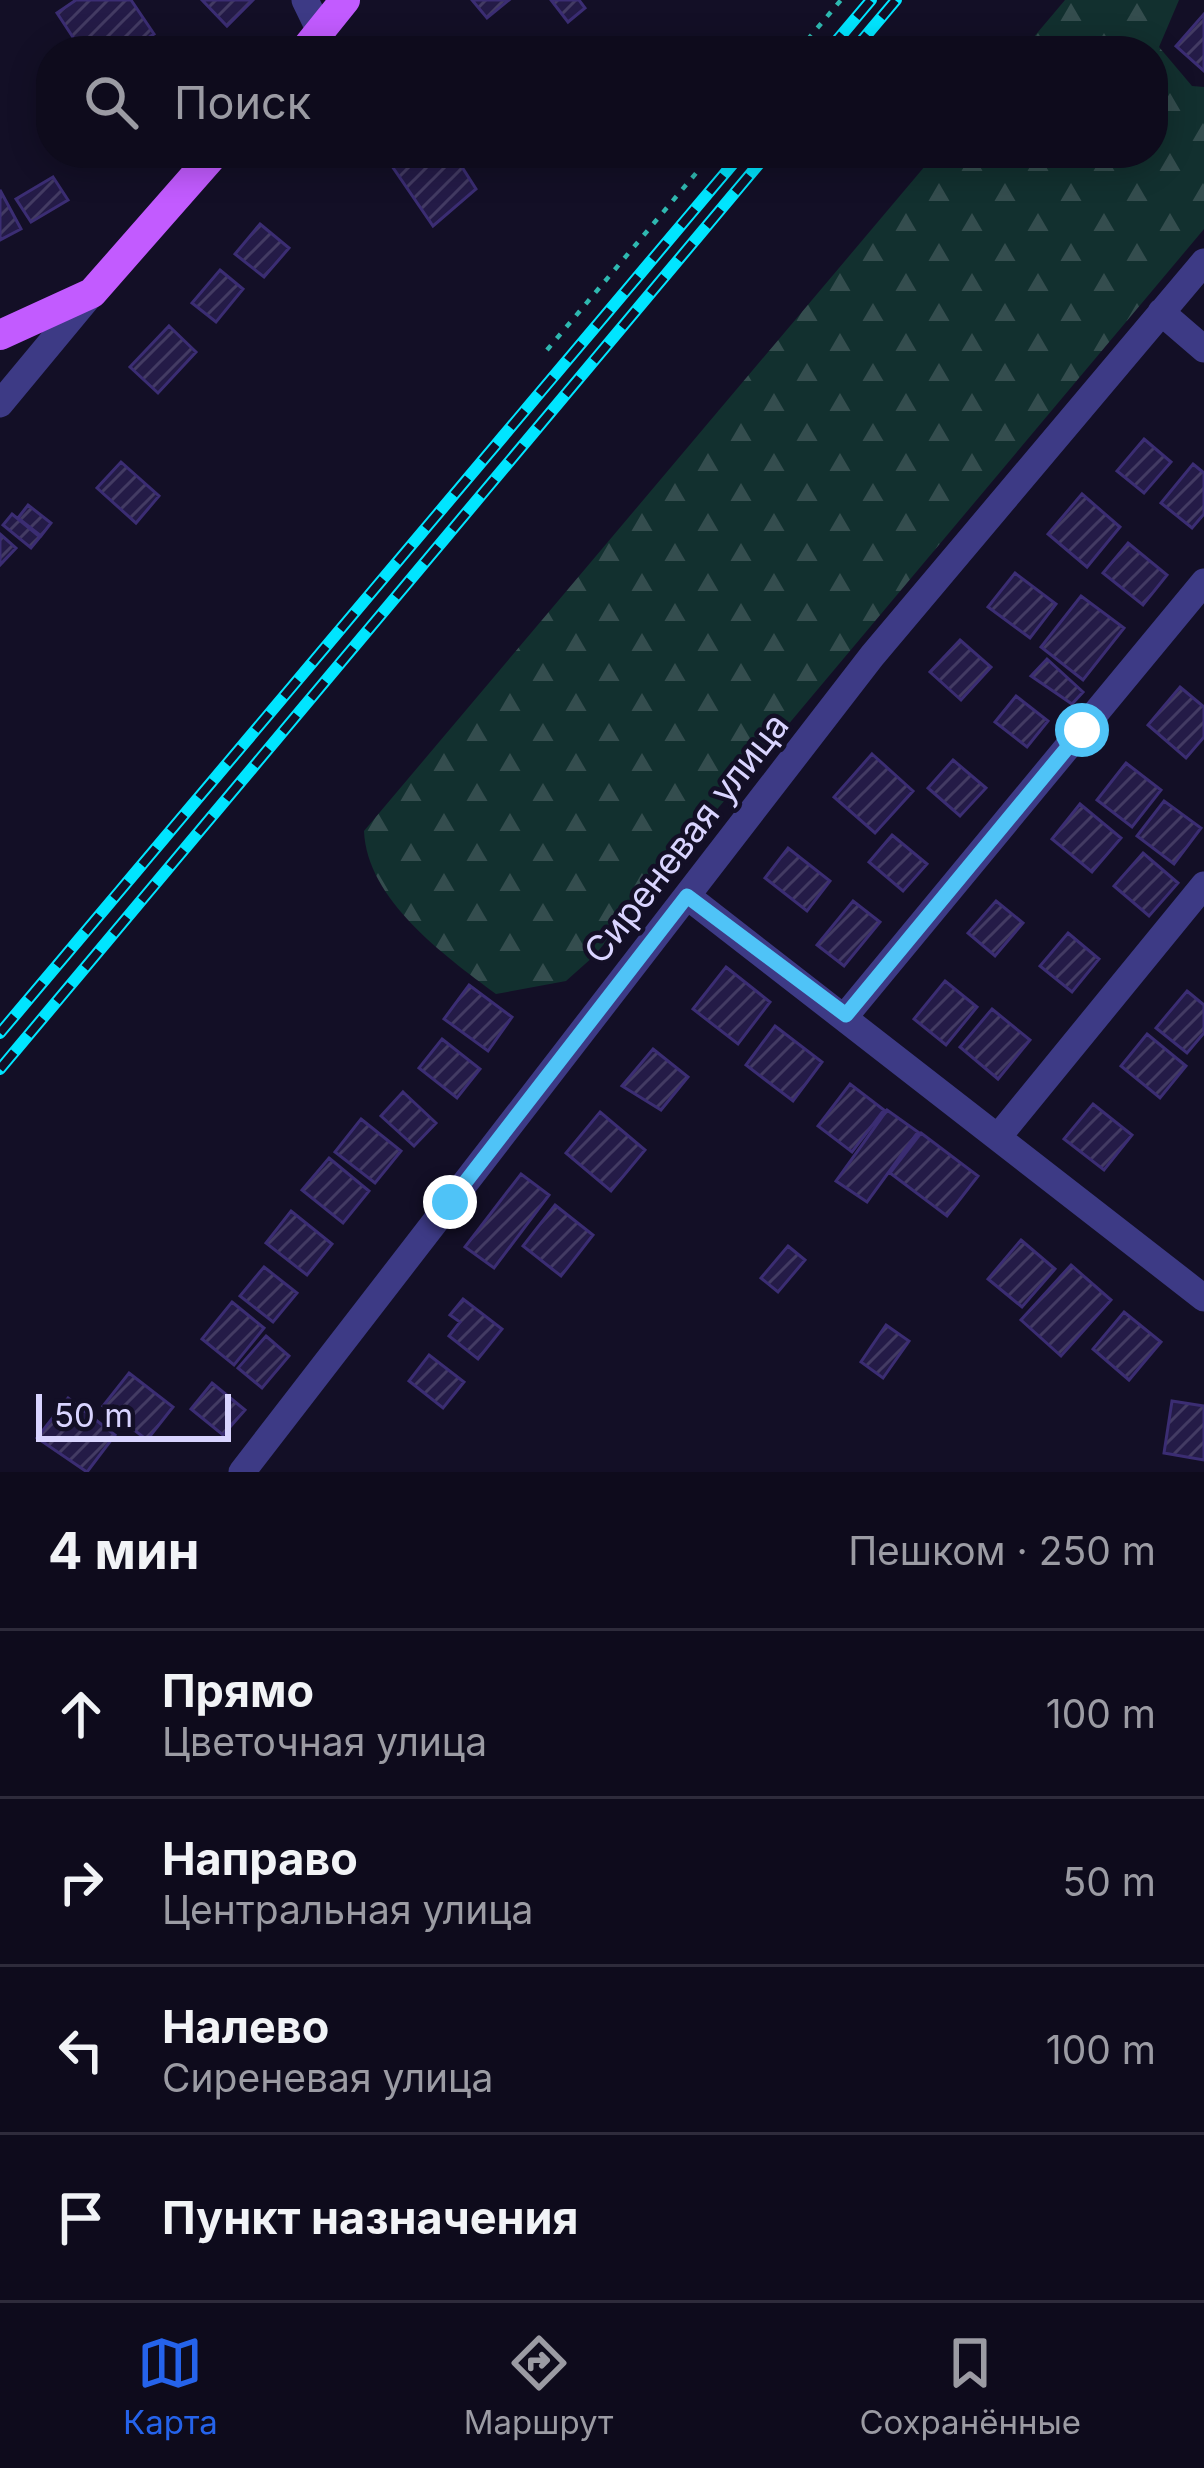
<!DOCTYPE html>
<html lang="ru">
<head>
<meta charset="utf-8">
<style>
	:root { --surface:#0e0b1c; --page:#1c1929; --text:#f1f3f6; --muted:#9b9ba3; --line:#2e2b3b; --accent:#2563eb }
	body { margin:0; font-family:Inter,sans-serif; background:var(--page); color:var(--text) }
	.scale { position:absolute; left:36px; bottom:30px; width:195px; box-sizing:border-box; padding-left:12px; border:6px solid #d9d4ff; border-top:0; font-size:33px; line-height:42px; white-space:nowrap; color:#d9d4ff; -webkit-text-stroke:9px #130f26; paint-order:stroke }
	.stop { position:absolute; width:36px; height:36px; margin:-27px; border:9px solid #4fc3f7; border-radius:50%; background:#fff }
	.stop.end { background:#4fc3f7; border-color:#fff; box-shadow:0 3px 12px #0008 }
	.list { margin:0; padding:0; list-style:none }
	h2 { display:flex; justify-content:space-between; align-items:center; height:156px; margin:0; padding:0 48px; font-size:51px }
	h2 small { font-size:39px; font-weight:400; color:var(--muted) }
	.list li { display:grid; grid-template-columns:78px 1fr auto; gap:36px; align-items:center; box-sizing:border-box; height:168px; padding:0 48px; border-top:3px solid var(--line) }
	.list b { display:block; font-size:45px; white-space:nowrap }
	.list p { margin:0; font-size:39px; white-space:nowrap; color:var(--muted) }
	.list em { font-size:39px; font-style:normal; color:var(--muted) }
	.icon { flex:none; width:66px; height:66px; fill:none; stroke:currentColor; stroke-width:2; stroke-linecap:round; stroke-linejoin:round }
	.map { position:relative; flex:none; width:1204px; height:1472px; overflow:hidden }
	.search { position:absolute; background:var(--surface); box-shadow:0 6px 30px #0003; left:36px; right:36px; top:36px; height:132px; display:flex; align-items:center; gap:30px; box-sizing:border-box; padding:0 42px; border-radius:48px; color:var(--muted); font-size:45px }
	.sheet { height:828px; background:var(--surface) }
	nav { display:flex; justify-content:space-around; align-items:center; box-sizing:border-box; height:168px; border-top:3px solid var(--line); background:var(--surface); font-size:33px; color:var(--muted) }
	nav a { display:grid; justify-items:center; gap:6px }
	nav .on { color:var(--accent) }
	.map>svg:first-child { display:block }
</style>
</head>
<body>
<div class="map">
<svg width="1204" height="1472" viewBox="0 0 1204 1472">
	<defs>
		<pattern id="forest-firs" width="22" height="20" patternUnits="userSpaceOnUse" patternTransform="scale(3)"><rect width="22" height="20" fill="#12302f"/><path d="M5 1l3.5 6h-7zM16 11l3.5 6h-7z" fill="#344d4e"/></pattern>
		<pattern id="building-hatch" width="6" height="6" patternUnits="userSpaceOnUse" patternTransform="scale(3)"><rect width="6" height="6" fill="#241b47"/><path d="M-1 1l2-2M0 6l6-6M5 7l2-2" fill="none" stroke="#433b63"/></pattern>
	</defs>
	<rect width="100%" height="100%" fill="#130f26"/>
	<path fill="url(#forest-firs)" d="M1065,0H1179L1159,47L1192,86L1204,87V229L594,956L566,981L496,994C444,955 367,900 364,831L936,153H1153V51H1022Z"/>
	<path fill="url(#building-hatch)" stroke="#3b2d73" stroke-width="3" d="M76,0H131L154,34L128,51H82L57,13Z
		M202,0H253L227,26Z
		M472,0H509L487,18Z
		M551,0H579L585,8L568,22Z
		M1204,14V71L1176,46Z
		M206,38L220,51H194Z
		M383,153H453L476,189L433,226Z
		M53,177L68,200L31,222L16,199Z
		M0,190L21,229L0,240Z
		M260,224L289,248L264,277L235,254Z
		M220,270L243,289L216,322L192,303Z
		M169,326L196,352L158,393L130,367Z
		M1144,439L1171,462L1144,493L1117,471Z
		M121,462L159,496L136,523L97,488Z
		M1193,464L1204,473V514L1192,528L1161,503Z
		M1082,494L1120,527L1087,567L1048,534Z
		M28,505L51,523L41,536L18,518Z
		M12,514L40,537L31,548L3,525Z
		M0,534L16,548L0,565Z
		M1128,543L1167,575L1143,605L1103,573Z
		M1015,573L1056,604L1030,638L988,607Z
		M1081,596L1124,628L1083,680L1041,647Z
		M960,640L991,667L961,700L930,672Z
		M1047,659L1083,692L1072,704L1031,676Z
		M1180,687L1204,707V737L1186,758L1148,725Z
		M1016,696L1048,721L1027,747L995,722Z
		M872,754L913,791L875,833L834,797Z
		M953,760L986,788L960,816L928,788Z
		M1126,763L1161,790L1132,827L1097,800Z
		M1164,801L1201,828L1174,864L1137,836Z
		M1080,804L1121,838L1092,872L1052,839Z
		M892,835L927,864L903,891L869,862Z
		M788,848L830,881L807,911L765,878Z
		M1143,853L1178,883L1149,916L1114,886Z
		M853,901L880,922L844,966L817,945Z
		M996,901L1023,923L995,956L968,933Z
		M1068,933L1099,959L1072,992L1040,966Z
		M726,967L770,1002L738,1044L693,1009Z
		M945,981L977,1007L946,1045L914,1019Z
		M469,985L512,1017L488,1051L444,1019Z
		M1187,991L1204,1005V1033L1187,1053L1156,1028Z
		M992,1009L1030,1040L998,1079L960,1047Z
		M775,1026L822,1062L793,1101L746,1065Z
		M1147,1034L1186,1066L1160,1098L1121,1066Z
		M442,1039L480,1069L457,1098L419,1068Z
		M653,1049L688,1077L661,1110L622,1086Z
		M850,1084L884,1110L852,1152L818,1126Z
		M403,1092L436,1123L414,1146L381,1116Z
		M1093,1104L1132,1135L1104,1170L1064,1139Z
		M887,1110L918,1132L867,1202L836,1181Z
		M600,1112L645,1150L611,1191L566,1153Z
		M361,1119L401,1151L375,1183L335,1152Z
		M921,1133L978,1176L947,1216L890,1173Z
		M329,1158L369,1191L343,1223L302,1190Z
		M521,1174L549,1195L494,1268L465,1247Z
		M555,1205L593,1235L561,1276L523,1246Z
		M291,1211L332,1244L307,1275L266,1243Z
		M1021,1240L1055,1269L1022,1307L988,1279Z
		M788,1246L805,1260L778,1292L761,1278Z
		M1071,1265L1111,1300L1061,1356L1021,1320Z
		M264,1267L297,1293L273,1322L240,1296Z
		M463,1299L502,1329L478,1359L449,1336L460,1322L450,1315Z
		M232,1302L264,1328L234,1365L202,1339Z
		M1124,1312L1161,1342L1129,1380L1093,1349Z
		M886,1325L909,1341L883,1378L861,1362Z
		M266,1336L289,1356L262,1388L238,1368Z
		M429,1355L464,1382L443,1408L409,1381Z
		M129,1373L173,1407L147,1440L103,1406Z
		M212,1383L245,1410L223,1435L191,1409Z
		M68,1398L115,1435L87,1472L37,1438Z
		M1172,1401L1204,1406V1460L1164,1453Z"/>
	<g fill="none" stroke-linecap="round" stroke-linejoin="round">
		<path stroke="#2fb8b0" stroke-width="4.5" stroke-dasharray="6 9" stroke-linecap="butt" d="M798,51L841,0
			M547,350L713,153"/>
		<path stroke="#3d3a85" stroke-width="27" d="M305,0L320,31
			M1161,312L1204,349
			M0,404L92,293
			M687,896L1204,1298
			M846,1015L1204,582
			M998,1137L1204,885
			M242,1472L872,656L1204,262"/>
		<path stroke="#c25bff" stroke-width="30" d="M304,51L345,0
			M0,335L92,293L215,153"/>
		<g stroke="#00e5ff" stroke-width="12">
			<path id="rail" d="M828,51L871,0
				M853,51L896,0
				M0,1033L742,153
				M0,1069L768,153"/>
		</g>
		<use href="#rail" stroke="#130f26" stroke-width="8" stroke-dasharray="22" stroke-linecap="butt"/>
	</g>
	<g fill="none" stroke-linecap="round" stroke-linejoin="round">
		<path stroke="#4fc3f7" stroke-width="15" d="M450,1202L687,896L846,1015L1082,730"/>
	</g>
	<g text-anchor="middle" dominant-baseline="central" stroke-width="9" stroke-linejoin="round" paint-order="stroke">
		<g font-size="36" fill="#d9d4ff" stroke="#130f26">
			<text transform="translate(686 838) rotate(-52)">Сиреневая улица</text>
		</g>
	</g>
</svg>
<div class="scale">50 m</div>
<div class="stop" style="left:1082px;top:730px"></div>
<div class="stop end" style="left:450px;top:1202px"></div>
<div class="search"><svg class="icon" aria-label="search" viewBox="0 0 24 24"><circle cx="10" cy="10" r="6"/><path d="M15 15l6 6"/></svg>Поиск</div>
</div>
<section class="sheet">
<h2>4 мин<small>Пешком · 250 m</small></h2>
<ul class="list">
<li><svg class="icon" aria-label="ahead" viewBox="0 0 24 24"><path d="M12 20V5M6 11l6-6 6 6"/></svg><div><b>Прямо</b><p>Цветочная улица</p></div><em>100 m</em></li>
<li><svg class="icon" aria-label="right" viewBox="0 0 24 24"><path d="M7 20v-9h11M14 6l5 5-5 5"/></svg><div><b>Направо</b><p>Центральная улица</p></div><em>50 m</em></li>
<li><svg class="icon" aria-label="left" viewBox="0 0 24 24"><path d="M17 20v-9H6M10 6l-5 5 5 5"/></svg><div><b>Налево</b><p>Сиреневая улица</p></div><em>100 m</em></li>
<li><svg class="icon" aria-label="arrive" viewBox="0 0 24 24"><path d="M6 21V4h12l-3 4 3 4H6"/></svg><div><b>Пункт назначения</b></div></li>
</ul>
</section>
<nav>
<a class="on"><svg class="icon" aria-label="map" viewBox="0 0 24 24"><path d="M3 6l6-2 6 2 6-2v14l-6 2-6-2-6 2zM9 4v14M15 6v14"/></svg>Карта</a>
<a><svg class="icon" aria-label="directions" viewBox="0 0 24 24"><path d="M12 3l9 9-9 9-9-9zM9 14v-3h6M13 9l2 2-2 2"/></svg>Маршрут</a>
<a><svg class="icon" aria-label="saved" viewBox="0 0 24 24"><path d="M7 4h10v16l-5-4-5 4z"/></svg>Сохранённые</a>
</nav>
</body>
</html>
